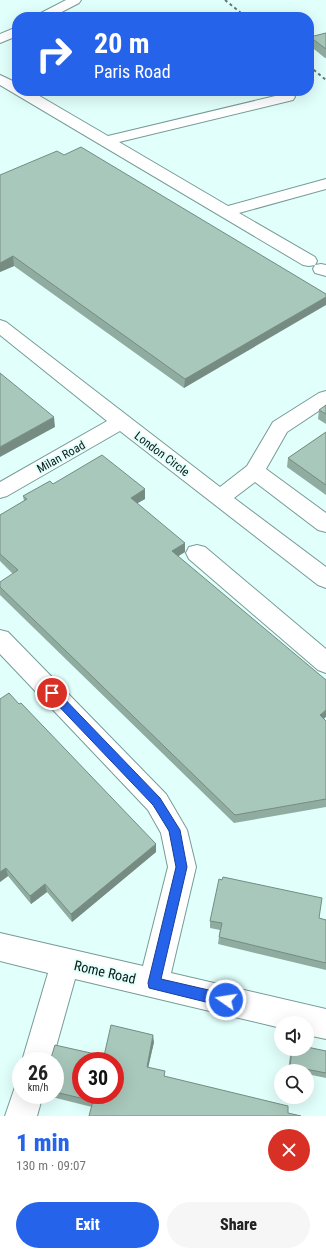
<!DOCTYPE html>
<html lang="en">
<head>
<meta charset="utf-8">
<style>
	:root { --surface:#fff; --page:#f6f6f6; --text:#222; --muted:#767676; --accent:#2563eb }
	body { margin:0; font-family:"Roboto Condensed",sans-serif; background:var(--page); color:var(--text); height:100vh; display:flex; flex-direction:column; font-size:15px; white-space:nowrap }
	* { box-sizing:border-box; margin:0 }
	p { font-size:13px; color:var(--muted) }
	.icon { flex:none; width:22px; height:22px; fill:none; stroke:currentColor; stroke-width:2; stroke-linecap:round; stroke-linejoin:round }
	.map { position:relative; height:1116px; overflow:hidden }
	.side { display:flex; flex-direction:column; background:var(--surface); flex:1 }
	.side>* { flex:none }
	.hud { position:absolute; left:12px; top:12px; width:302px; height:84px; border-radius:16px; box-shadow:0 4px 16px #0002; background:#2563eb; color:#fff; overflow:hidden }
	.tools { position:absolute; left:274px; top:1016px; display:grid; gap:8px }
	.tools a { display:grid; place-items:center; width:40px; height:40px; border-radius:50%; background:var(--surface); box-shadow:0 4px 16px #0002; font-size:20px }
	.speed { position:absolute; left:12px; top:1052px; display:flex; gap:8px; font-size:20px; font-weight:700; text-align:center }
	.speed>* { display:grid; place-content:center; width:52px; height:52px; border-radius:50%; background:var(--surface); box-shadow:0 4px 16px #0002; line-height:1 }
	.speed small { font-size:10px; font-weight:400 }
	.speed .limit { border:6px solid #d22; background:#fff; color:#111 }
	.pin { position:absolute; display:grid; place-items:center; width:34px; height:34px; color:#fff; margin:-17px; border:2px solid #fff; border-radius:50%; box-shadow:0 1px 4px #0007 }
	.me { position:absolute; width:44px; margin:-22px; rotate:283deg; stroke-linejoin:round; filter:drop-shadow(0 0 3px #0008) }
	.turn { display:flex; align-items:center; gap:14px; height:84px; padding:0 16px; font-size:18px }
	.turn .icon { width:52px; height:52px; stroke-width:2.5 }
	.turn b { display:block; font-size:28px; line-height:34px }
	.round { display:grid; place-items:center; flex:none; width:42px; height:42px; border-radius:21px; background:var(--page) }
	.overview { display:flex; align-items:center; justify-content:space-between; height:68px; padding:0 16px }
	h1 { font-size:24px; font-weight:800; line-height:30px; color:var(--accent) }
	.cta { display:flex; gap:8px; margin-top:auto; padding:8px 16px }
	.cta a { flex:1; height:46px; border-radius:24px; background:var(--accent); color:#fff; font-size:16px; font-weight:800; line-height:46px; text-align:center }
	.cta a+a { background:var(--page); color:var(--text) }
	.map>svg:first-child { display:block }
</style>
</head>
<body>
<div class="map">
<svg width="326" height="1116" viewBox="0 0 326 1116">
	<rect width="100%" height="100%" fill="#e1fffb"/>
	<g fill="none" stroke-linecap="round" stroke-linejoin="round">
		<defs>
			<g id="minor">
				<polygon points="66,0 81,0 79,3 52,17 37,17 39,14"/>
				<polygon points="17,27 17,36 0,43 0,34"/>
				<polygon points="0,75 17,83 17,91 31,91 108,136 288,93 293,94 295,97 293,100 119,142 228,206 326,179 326,189 239,213 315,257 317,261 315,265 309,266 303,265 0,85"/>
				<polygon points="321,264 326,265 326,276 315,273 313,269 315,265"/>
				<polygon points="0,320 6,322 220,487 247,466 273,422 319,393 326,391 326,406 287,432 266,469 326,513 326,532 318,530 255,482 234,498 326,567 326,588 318,585 120,431 7,496 0,498 0,482 107,421 0,335"/>
				<polygon points="197,545 205,547 326,649 326,673 318,670 189,559 186,553 189,547"/>
				<polygon points="0,630 8,632 166,794 187,830 196,867 171,973 326,1009 326,1039 307,1035 307,1023 281,1023 281,1028 75,979 52,1061 22,1061 48,973 0,961 0,933 143,966 168,867 161,833 148,810 0,654"/>
				<polygon points="21,1082 21,1095 43,1095 37,1116 5,1116 16,1084"/>
			</g>
		</defs>
		<use href="#minor" stroke="#779b97" stroke-width="2"/>
		<use href="#minor" fill="#fff" fill-rule="evenodd"/>
		<g stroke="#647876" stroke-width="2" stroke-dasharray="3 3" stroke-linecap="butt">
			<polyline points="225,0 246,17"/>
			<polyline points="309,66 326,80"/>
		</g>
	</g>
	<g fill="#90aca1">
		<polygon points="326,33 326,58 325,58 309,45 310,37"/>
		<polygon points="64,155 326,294 184,388 14,266 0,272"/>
		<polygon points="326,405 326,424 318,419 319,410"/>
		<polygon points="326,432 326,495 287,467 288,458"/>
		<polygon points="53,484 145,489 145,499 137,503 185,552 178,556 326,721 326,807 234,823 0,595 0,582 13,574 0,561 0,515 24,501 23,496"/>
		<polygon points="0,699 156,844 156,852 72,922 47,892 31,904 8,876 0,882"/>
		<polygon points="319,918 326,920 326,970 218,944 220,930 210,928 210,921"/>
		<polygon points="154,1042 148,1067 92,1107 44,1095 55,1095 55,1061 104,1056"/>
		<polygon points="291,1049 307,1049 326,1051 326,1078 307,1074 307,1071 292,1071 288,1070"/>
	</g>
	<g fill="#768c83">
		<polygon points="13,256 14,266 0,272 0,263"/>
		<polygon points="326,297 326,305 184,388 185,379"/>
		<polygon points="54,417 55,427 0,457 0,447"/>
		<polygon points="145,489 145,499 131,507 131,498"/>
		<polygon points="185,543 185,552 172,560 172,551"/>
		<polygon points="326,710 326,717 318,724 320,715"/>
		<polygon points="156,844 156,852 72,922 71,914"/>
		<polygon points="6,868 8,876 0,882 0,872"/>
		<polygon points="45,884 47,892 31,904 30,896"/>
		<polygon points="153,1035 154,1042 147,1073 147,1067"/>
	</g>
	<g fill="#a8c8bb" stroke="#768c83" fill-rule="evenodd">
		<polygon points="326,33 326,49 310,37"/>
		<polygon points="81,147 326,294 326,297 185,379 13,256 0,263 0,175 57,151 64,155"/>
		<polygon points="0,373 54,417 0,447"/>
		<polygon points="326,405 326,414 319,410"/>
		<polygon points="326,432 326,485 288,458"/>
		<polygon points="102,455 145,489 131,498 185,543 172,551 326,680 326,710 320,715 326,721 326,799 235,815 0,587 0,582 18,570 0,554 0,515 27,499 23,496 50,481 53,484"/>
		<polygon points="9,693 19,704 21,703 156,844 71,914 45,884 30,896 6,868 0,872 0,699"/>
		<polygon points="223,877 322,898 319,918 326,920 326,963 219,937 222,923 210,921 219,879 222,880"/>
		<path d="M 111,1025 L 153,1035 L 147,1067 L 165,1071 L 164,1076 L 288,1106 L 288,1113 L 301,1116 L 89,1116 L 93,1101 L 55,1092 L 55,1061 L 50,1061 L 55,1045 L 104,1056 ZM 81,1061 L 115,1061 L 115,1095 L 81,1095 Z"/>
		<polygon points="307,1047 326,1051 326,1073 290,1066 292,1049 307,1049"/>
	</g>
	<polygon fill="#2563eb" stroke="#184099" points="52,689 56,690 160,798 180,830 187,867 161,979 226,994 230,996 232,1000 230,1005 226,1007 149,988 148,983 176,867 169,831 153,805 49,696 47,693 49,690"/>
	<g text-anchor="middle" dominant-baseline="central" stroke-width="4" stroke-linejoin="round" paint-order="stroke">
		<g font-size="12" fill="#0b1918" stroke="#e1fffb">
			<text transform="translate(162 454) rotate(37)">London Circle</text>
			<text transform="translate(61 457) rotate(-29)">Milan Road</text>
		</g>
		<g font-size="14" fill="#0b1918" stroke="#e1fffb">
			<text transform="translate(105 972) rotate(13)">Rome Road</text>
		</g>
	</g>
</svg>
<div class="tools">
<a><svg class="icon" aria-label="sound" viewBox="0 0 24 24"><path d="M4 9h4l5-4v14l-5-4H4zM17 9q2 3 0 6"/></svg></a>
<a><svg class="icon" aria-label="search" viewBox="0 0 24 24"><circle cx="10" cy="10" r="6"/><path d="M15 15l6 6"/></svg></a>
</div>
<div class="speed"><div>26<small>km/h</small></div><div class="limit">30</div></div>
<div class="pin" style="left:52px;top:693px;background:#d93025"><svg class="icon" aria-label="arrive" viewBox="0 0 24 24"><path d="M6 21V4h12l-3 4 3 4H6"/></svg></div>
<svg class="me" style="left:226px;top:1000px" viewBox="-20 -20 40 40"><circle r="17" fill="#2563eb" stroke="#fff" stroke-width="3"/><path d="M0-11L8 9 0 5-8 9z" fill="#fff"/></svg>
<div class="hud">
<div class="turn"><svg class="icon" aria-label="right" viewBox="0 0 24 24"><path d="M7 20v-9h11M14 6l5 5-5 5"/></svg><div><b>20 m</b>Paris Road</div></div>
</div>
</div>
<section class="side">
<div class="overview"><div><h1>1 min</h1><p>130 m · 09:07</p></div><a class="round" style="background:#d93025;color:#fff"><svg class="icon" aria-label="close" viewBox="0 0 24 24"><path d="M6 6l12 12M18 6L6 18"/></svg></a></div>
<div class="cta"><a>Exit</a><a>Share</a></div>
</section>
</body>
</html>
